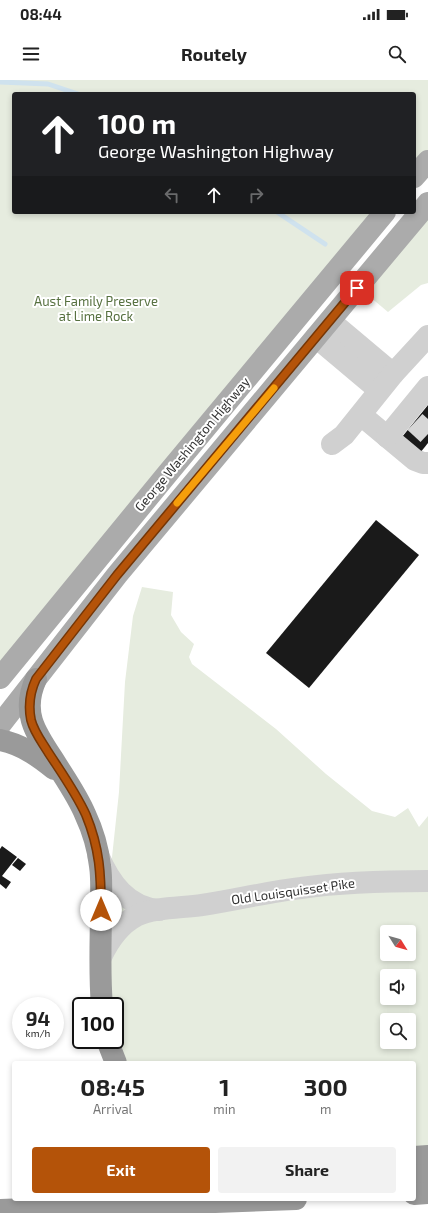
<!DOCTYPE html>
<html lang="en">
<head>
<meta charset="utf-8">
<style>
	:root { --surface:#fff; --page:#f2f2f2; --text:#222; --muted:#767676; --accent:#b45309 }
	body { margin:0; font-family:"Exo 2",sans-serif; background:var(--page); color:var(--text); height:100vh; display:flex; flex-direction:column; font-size:15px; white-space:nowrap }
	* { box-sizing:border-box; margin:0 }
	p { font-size:13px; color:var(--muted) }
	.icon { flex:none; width:22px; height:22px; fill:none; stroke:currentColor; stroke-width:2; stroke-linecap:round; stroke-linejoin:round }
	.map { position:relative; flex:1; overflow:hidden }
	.panel { position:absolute; left:12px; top:981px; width:404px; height:140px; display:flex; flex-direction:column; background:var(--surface); border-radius:4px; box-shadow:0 2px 6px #0003 }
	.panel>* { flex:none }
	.guide { position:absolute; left:12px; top:12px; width:404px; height:122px; border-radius:4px; box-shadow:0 2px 6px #0003; background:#202124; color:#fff; overflow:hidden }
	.needle { width:26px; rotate:127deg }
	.fabs { position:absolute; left:380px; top:845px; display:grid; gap:8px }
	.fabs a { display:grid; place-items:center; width:36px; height:36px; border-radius:4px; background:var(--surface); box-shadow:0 2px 6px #0003; font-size:20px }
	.speed { position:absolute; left:12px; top:917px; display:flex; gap:8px; font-size:20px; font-weight:700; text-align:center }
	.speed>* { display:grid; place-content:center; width:52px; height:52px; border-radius:50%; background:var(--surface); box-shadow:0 2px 6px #0003; line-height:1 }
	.speed small { font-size:10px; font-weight:400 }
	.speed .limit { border:2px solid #111; border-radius:6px; background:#fff; color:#111 }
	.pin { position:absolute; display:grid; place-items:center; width:34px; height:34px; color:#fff; margin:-17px; border-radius:8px; box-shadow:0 2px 6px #0006 }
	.me { position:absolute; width:44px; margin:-22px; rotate:0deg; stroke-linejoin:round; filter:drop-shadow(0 0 3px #0008) }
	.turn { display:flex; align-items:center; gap:14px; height:84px; padding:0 20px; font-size:18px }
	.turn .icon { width:52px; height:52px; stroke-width:2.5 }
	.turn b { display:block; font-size:28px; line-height:34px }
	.lanes { display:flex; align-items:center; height:38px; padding:0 20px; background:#0003; justify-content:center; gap:20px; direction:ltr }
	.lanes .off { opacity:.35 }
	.eta { display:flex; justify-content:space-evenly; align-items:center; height:68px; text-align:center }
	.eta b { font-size:24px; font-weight:700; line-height:28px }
	.cta { display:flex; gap:8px; margin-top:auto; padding:8px 20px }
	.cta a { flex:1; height:46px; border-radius:4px; background:var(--accent); color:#fff; font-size:16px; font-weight:700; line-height:46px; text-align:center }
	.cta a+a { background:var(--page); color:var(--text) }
	.status { display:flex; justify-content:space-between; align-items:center; height:28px; padding:0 20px; background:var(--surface); direction:ltr }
	.status svg { height:11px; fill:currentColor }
	header { display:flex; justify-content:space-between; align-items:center; height:52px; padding:0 20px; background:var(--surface); font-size:18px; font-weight:700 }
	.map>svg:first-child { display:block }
</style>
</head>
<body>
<div class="status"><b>08:44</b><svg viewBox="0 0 49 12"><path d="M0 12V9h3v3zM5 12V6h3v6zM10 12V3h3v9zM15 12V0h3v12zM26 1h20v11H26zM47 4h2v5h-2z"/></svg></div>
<header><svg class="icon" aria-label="menu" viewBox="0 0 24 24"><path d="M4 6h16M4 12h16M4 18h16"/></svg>Routely<svg class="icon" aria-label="search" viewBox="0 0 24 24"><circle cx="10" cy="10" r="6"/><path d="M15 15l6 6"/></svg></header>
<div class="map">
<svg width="428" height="1133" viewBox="0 0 428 1133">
	<rect width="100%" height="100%" fill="#fff"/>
	<g fill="#e6ecdf" fill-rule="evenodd">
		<polygon points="0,0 428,0 428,71 414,88 414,14 14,14 14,132 378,132 0,584"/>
		<polygon points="428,117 428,203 421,205 388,232 357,206"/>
		<path d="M 142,507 L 173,512 L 171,535 L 181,552 L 194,564 L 189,577 L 192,584 L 276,649 L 326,694 L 372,731 L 395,737 L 408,728 L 419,747 L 428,736 L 428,1070 L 414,1071 L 414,983 L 106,983 L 115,960 L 115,926 L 96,926 L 119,712 L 125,602 L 133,536 ZM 387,852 L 409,852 L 409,874 L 387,874 ZM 387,896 L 409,896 L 409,918 L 387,918 ZM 387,940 L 409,940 L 409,962 L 387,962 Z"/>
	</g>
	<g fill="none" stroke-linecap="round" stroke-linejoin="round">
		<g stroke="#cfe2ee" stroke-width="5">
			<polyline points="0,2 48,4 78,14"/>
			<polyline points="277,132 325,164"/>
		</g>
	</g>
	<g fill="#1a1a1a">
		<polygon points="428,325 428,363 420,373 402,357"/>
		<polygon points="376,440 419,475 309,608 266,573"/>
		<polygon points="2,766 17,777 2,796 11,802 6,809 0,804 0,769"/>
		<polygon points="18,778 26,784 20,791 12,785"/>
	</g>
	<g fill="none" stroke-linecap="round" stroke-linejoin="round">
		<polyline stroke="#d6d6d6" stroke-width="22" stroke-dasharray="22 11" stroke-linecap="butt" points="415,342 428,354"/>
		<g stroke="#d0d0d0" stroke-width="22">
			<polyline points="330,241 393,294"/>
			<polyline points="316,257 379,310"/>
			<polyline points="361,335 415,380 423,383 428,383"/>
			<polyline points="387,357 428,307"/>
			<polyline points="332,364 344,355 393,294 428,256"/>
			<path d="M 98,775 C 110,803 127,827 159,830"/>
			<path d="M 101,877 C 109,860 119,845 136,836 C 154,827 181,828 202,825 C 235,820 267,812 301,808 C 343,802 385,801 428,801"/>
		</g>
		<g stroke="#ababab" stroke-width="22">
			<polyline points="414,97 428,81"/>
			<polyline points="0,598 168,393 385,132"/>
			<polyline points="0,645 117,495 428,123"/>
		</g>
		<g stroke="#9a9a9a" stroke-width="22">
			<path d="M 36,599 C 21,632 35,652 53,679 C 64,697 77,715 85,734 C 93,751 98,768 100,786 C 102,799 101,813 101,826 C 101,859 99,893 102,926"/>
			<path d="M 0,660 C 21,664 38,676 54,689"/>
			<polyline points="107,960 116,983"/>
			<polyline points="414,1077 428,1076"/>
			<polyline points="414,1096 428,1095"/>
			<polyline points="414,1114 428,1113"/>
			<polyline points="0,1130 296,1119"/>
		</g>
	</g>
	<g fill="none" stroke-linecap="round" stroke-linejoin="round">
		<defs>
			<path id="route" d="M 101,830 C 101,795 100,769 86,735 C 76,713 61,692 48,672 C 42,662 34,652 31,640 C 28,625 30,612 36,599 L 117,495 L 357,208"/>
		</defs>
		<use href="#route" stroke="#753606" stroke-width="10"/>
		<use href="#route" stroke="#b45309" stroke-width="7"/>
		<polyline stroke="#f59e0b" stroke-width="7" points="177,423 274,308"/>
	</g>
	<g text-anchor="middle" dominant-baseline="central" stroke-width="4" stroke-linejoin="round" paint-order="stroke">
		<g font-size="13" fill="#56703f" stroke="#fff">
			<text x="96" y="221">Aust Family Preserve<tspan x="96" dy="15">at Lime Rock</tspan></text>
		</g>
		<g font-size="13" fill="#333" stroke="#fff">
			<text transform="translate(192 364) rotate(-50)">George Washington Highway</text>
			<text transform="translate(293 811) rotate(-8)">Old Louisquisset Pike</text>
		</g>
	</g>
</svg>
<div class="fabs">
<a><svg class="needle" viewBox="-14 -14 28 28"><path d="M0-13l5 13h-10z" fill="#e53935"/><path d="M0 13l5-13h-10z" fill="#767676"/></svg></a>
<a><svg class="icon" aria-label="sound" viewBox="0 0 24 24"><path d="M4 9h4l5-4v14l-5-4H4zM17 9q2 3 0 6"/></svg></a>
<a><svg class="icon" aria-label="search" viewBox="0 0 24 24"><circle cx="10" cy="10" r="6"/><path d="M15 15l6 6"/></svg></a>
</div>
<div class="speed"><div>94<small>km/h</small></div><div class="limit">100</div></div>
<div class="pin" style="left:357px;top:208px;background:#d93025"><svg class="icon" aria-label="arrive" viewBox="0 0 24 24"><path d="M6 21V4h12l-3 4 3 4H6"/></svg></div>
<svg class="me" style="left:101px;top:830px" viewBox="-20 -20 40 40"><circle r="19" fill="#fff"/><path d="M0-13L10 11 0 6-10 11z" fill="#b45309"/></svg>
<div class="guide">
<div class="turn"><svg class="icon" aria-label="ahead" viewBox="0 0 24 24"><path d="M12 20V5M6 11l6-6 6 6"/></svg><div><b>100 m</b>George Washington Highway</div></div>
<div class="lanes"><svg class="icon off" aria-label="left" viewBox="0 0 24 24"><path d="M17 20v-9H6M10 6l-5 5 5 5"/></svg><svg class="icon" aria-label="ahead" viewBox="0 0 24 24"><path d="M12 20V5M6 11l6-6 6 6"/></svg><svg class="icon off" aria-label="right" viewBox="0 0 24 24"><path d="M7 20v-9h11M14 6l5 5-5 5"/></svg></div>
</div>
<section class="panel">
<div class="eta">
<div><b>08:45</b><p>Arrival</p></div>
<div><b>1</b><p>min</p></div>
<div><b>300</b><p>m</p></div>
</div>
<div class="cta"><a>Exit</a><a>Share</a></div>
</section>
</div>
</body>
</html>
